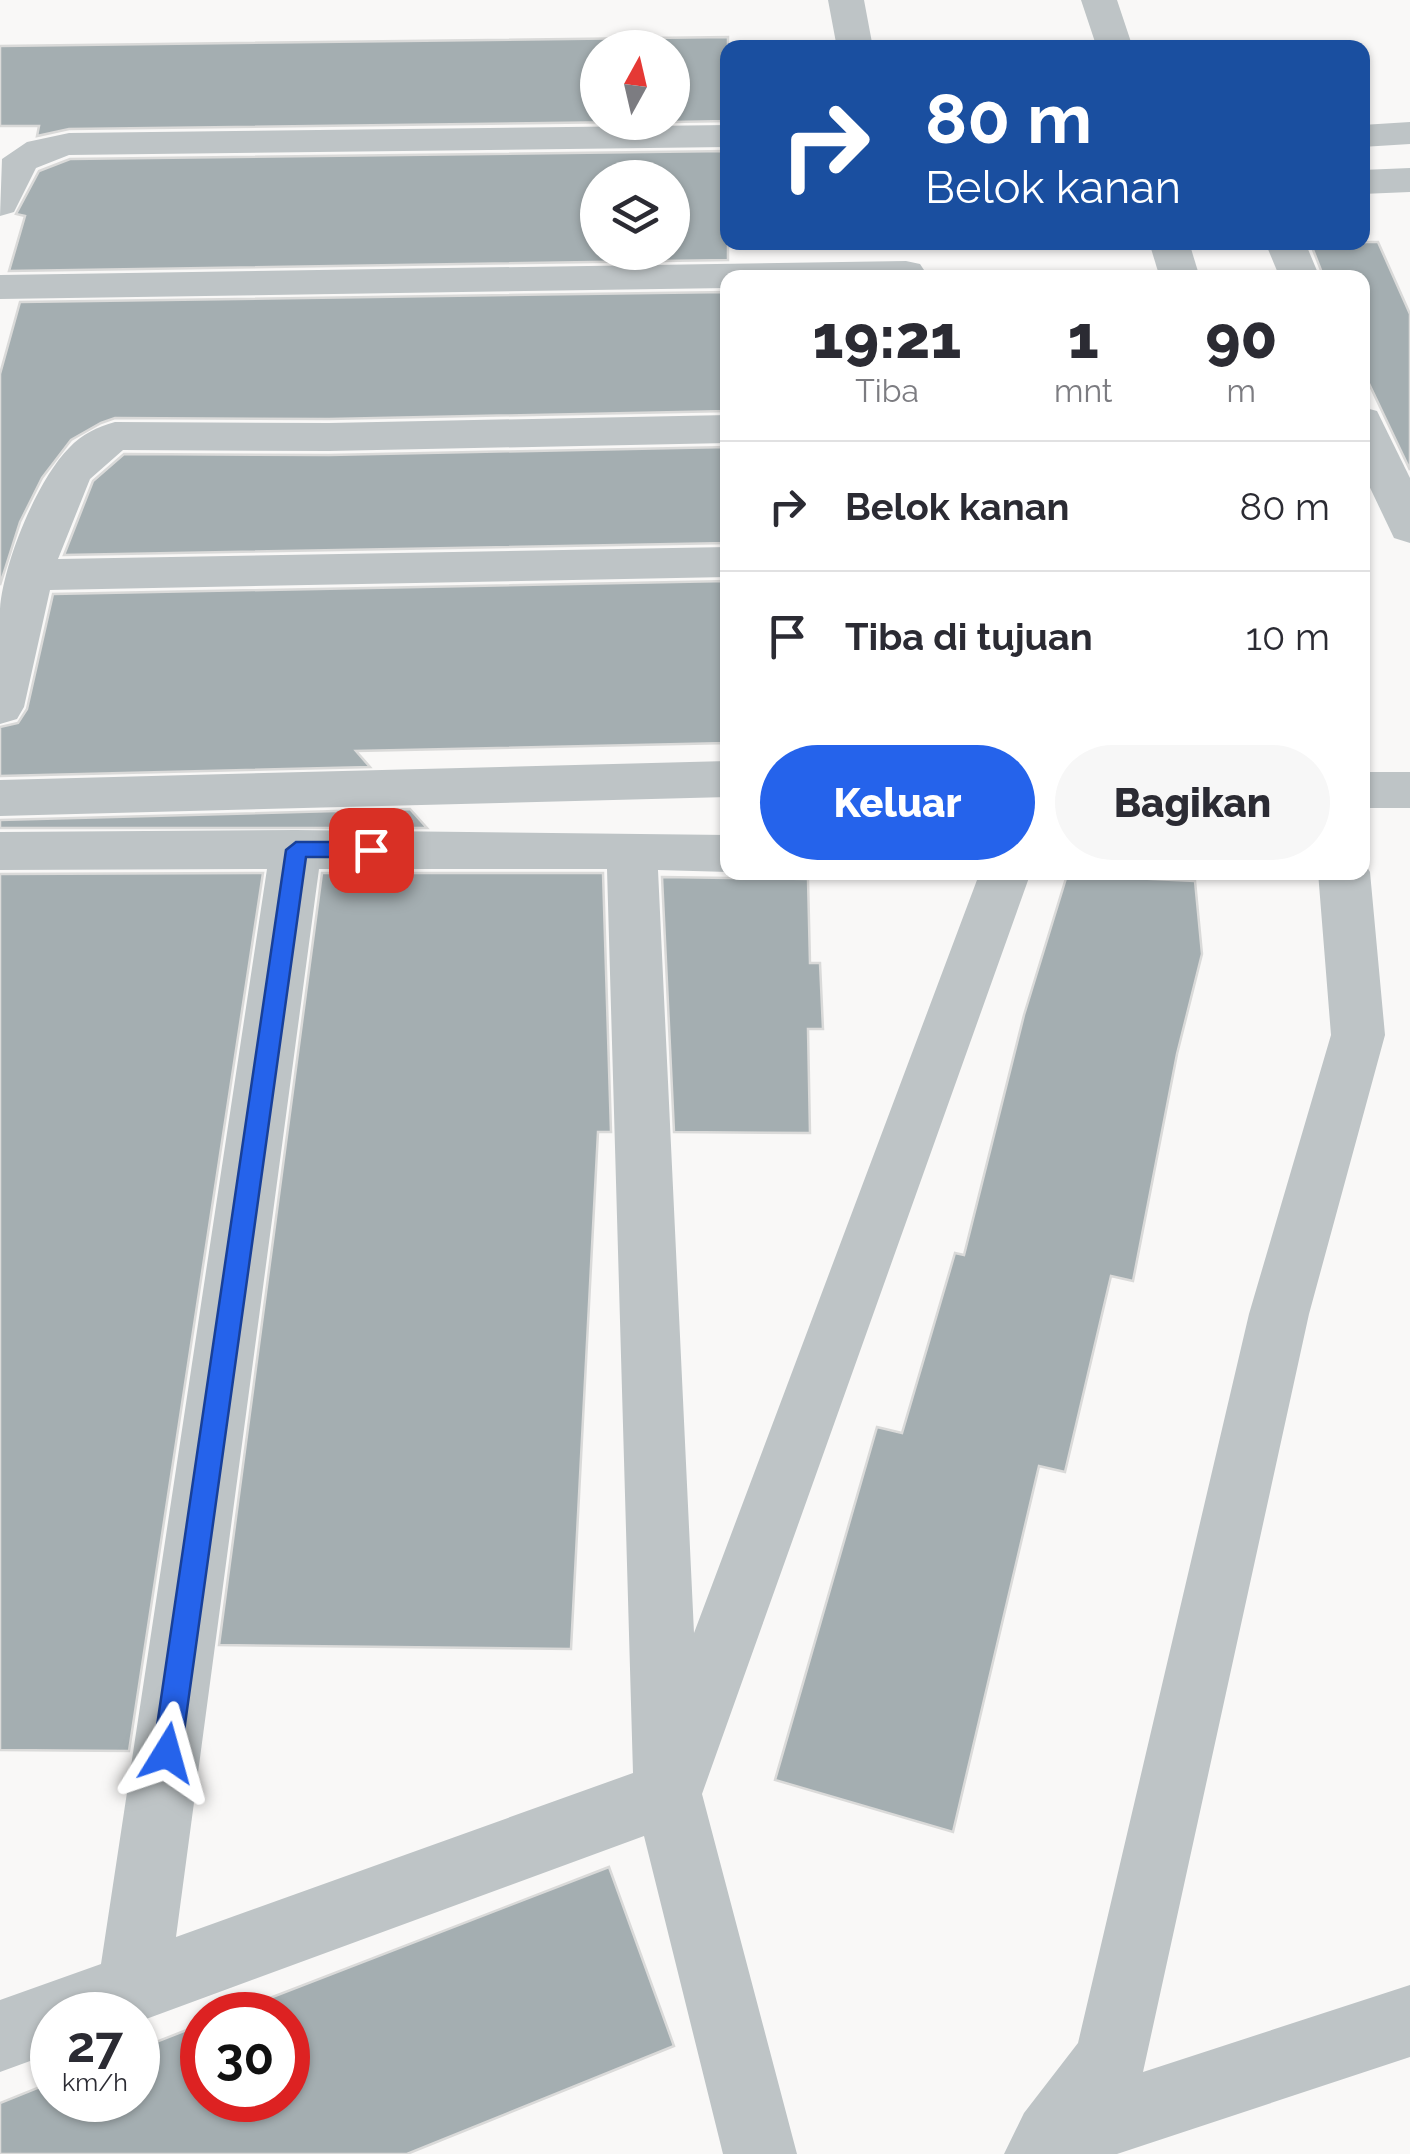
<!DOCTYPE html>
<html lang="id">
<head>
<meta charset="utf-8">
<style>
	:root { --surface:#fff; --page:#f7f7f7; --text:#2b2b33; --muted:#7c7c81; --line:#e1e1e2; --accent:#2563eb }
	body { margin:0; font-family:Raleway,sans-serif; background:var(--page); color:var(--text); height:100vh; display:flex; flex-direction:column; font-size:38px; white-space:nowrap }
	* { box-sizing:border-box; margin:0 }
	p { font-size:32px; color:var(--muted) }
	.icon { flex:none; width:55px; height:55px; fill:none; stroke:currentColor; stroke-width:2; stroke-linecap:round; stroke-linejoin:round }
	.map { position:relative; flex:1; overflow:hidden }
	.side { position:absolute; left:720px; top:270px; width:650px; height:610px; display:flex; flex-direction:column; background:var(--surface); border-radius:20px; box-shadow:0 2px 8px #0004 }
	.side>* { flex:none }
	.hud { position:absolute; left:720px; top:40px; width:650px; height:210px; border-radius:20px; box-shadow:0 2px 8px #0004; background:#1a4fa0; color:#fff; overflow:hidden }
	.needle { width:65px; rotate:8deg }
	.fabs { position:absolute; left:580px; top:30px; display:grid; gap:20px }
	.fabs a { display:grid; place-items:center; width:110px; height:110px; border-radius:50%; background:var(--surface); box-shadow:0 2px 8px #0004; font-size:50px }
	.speed { position:absolute; left:30px; top:1992px; display:flex; gap:20px; font-size:50px; font-weight:700; text-align:center }
	.speed>* { display:grid; place-content:center; width:130px; height:130px; border-radius:50%; background:var(--surface); box-shadow:0 2px 8px #0004; line-height:1 }
	.speed small { font-size:25px; font-weight:400 }
	.speed .limit { border:15px solid #d22; background:#fff; color:#111 }
	.pin { position:absolute; display:grid; place-items:center; width:85px; height:85px; color:#fff; margin:-42px; border-radius:20px; box-shadow:0 5px 15px #0006 }
	.me { position:absolute; width:110px; margin:-55px; rotate:8deg; stroke-linejoin:round; filter:drop-shadow(0 0 8px #0008) }
	.turn { display:flex; align-items:center; gap:35px; height:210px; padding:0 40px; font-size:45px }
	.turn .icon { width:130px; height:130px; stroke-width:2.5 }
	.turn b { display:block; font-size:70px; line-height:85px }
	.eta { display:flex; justify-content:space-evenly; align-items:center; height:170px; text-align:center }
	.eta b { font-size:60px; font-weight:800; line-height:70px }
	.primary-button { display:flex; gap:20px; margin-top:auto; padding:20px 40px }
	.primary-button a { flex:1; height:115px; border-radius:60px; background:var(--accent); color:#fff; font-size:40px; font-weight:800; line-height:115px; text-align:center }
	.primary-button a+a { background:var(--page); color:var(--text) }
	ul { padding:0; list-style:none }
	li { display:flex; align-items:center; gap:30px; height:130px; padding:0 40px; border-top:2px solid var(--line) }
	li div { flex:1 }
	li b { display:block; font-size:38px }
	li em { font-style:normal }
	.map>svg:first-child { display:block }
</style>
</head>
<body>
<div class="map">
<svg width="1410" height="2154" viewBox="0 0 1410 2154">
	<rect width="100%" height="100%" fill="#f9f8f7"/>
	<g fill="#a4aeb1" stroke="#dadad9" stroke-width="2.5" fill-rule="evenodd">
		<polygon points="728,37 728,121 672,122 672,48 598,48 598,122 625,122 69,129 37,136 39,126 0,126 0,46"/>
		<path d="M 728,151 L 728,260 L 9,271 L 25,216 L 16,214 L 39,171 L 70,159 ZM 598,178 L 672,178 L 672,252 L 598,252 Z"/>
		<polygon points="1310,242 1378,242 1410,314 1410,470 1362,369 1362,278 1324,278"/>
		<polygon points="728,292 728,411 329,419 115,418 101,423 71,440 42,478 20,522 0,585 0,374 20,302"/>
		<polygon points="728,447 728,543 64,555 93,481 124,454 329,455"/>
		<polygon points="728,581 728,743 356,751 370,767 0,776 0,727 18,723 27,709 53,594"/>
		<polygon points="410,809 427,828 0,828 0,820"/>
		<polygon points="263,873 129,1751 0,1750 0,874"/>
		<polygon points="322,873 603,873 611,1132 598,1132 571,1649 219,1645"/>
		<polygon points="1067,875 1195,881 1202,954 1177,1054 1133,1281 1111,1276 1065,1472 1039,1466 953,1832 775,1780 877,1427 902,1433 955,1253 964,1255 1024,1015"/>
		<polygon points="662,877 808,879 810,963 820,963 823,1029 808,1029 810,1133 674,1132"/>
		<polygon points="609,1867 674,2046 407,2154 0,2154 0,2103 52,2082 52,2100 138,2100 138,2049 202,2024 202,2100 288,2100 288,2015 226,2015"/>
	</g>
	<g fill="none" stroke-linecap="round" stroke-linejoin="round">
		<g fill="#bec4c6" fill-rule="evenodd">
			<polygon points="828,0 864,0 873,48 837,48"/>
			<polygon points="1081,0 1117,0 1133,48 1097,48"/>
			<polygon points="1410,122 1410,144 1362,147 1362,125"/>
			<polygon points="728,125 728,147 69,155 36,168 14,212 0,216 2,159 27,142 69,133"/>
			<polygon points="1410,168 1410,192 1362,194 1362,170"/>
			<polygon points="1149,242 1189,242 1200,278 1160,278"/>
			<polygon points="1265,242 1305,242 1320,278 1280,278"/>
			<polygon points="906,261 920,264 926,273 923,278 728,278 728,288 0,299 0,275"/>
			<polygon points="1362,407 1377,411 1410,478 1410,543 1394,538 1362,471"/>
			<path d="M 728,415 L 728,443 L 329,451 L 123,450 L 90,479 L 58,559 L 728,547 L 728,577 L 50,590 L 24,707 L 17,719 L 0,724 C 0,686 0,647 0,609 C 3,564 37,480 69,448 C 82,434 97,427 115,422 L 329,423 Z"/>
			<polygon points="728,761 728,797 0,816 0,780"/>
			<rect x="1362" y="772" width="48" height="36"/>
			<path d="M 296,830 L 728,835 L 729,872 L 658,870 L 694,1633 L 980,872 L 1031,872 L 702,1794 L 797,2154 L 723,2154 L 644,1836 L 138,2022 L 138,2015 L 52,2015 L 52,2053 L 0,2072 L 0,2000 L 101,1964 L 267,869 L 0,870 L 0,832 ZM 319,869 L 607,869 L 633,1773 L 176,1937 Z"/>
			<polygon points="1362,859 1370,872 1385,1035 1309,1314 1143,2072 1410,1985 1410,2057 1117,2154 1004,2154 1024,2113 1078,2043 1249,1314 1331,1035 1318,872 1362,872"/>
		</g>
	</g>
	<polygon fill="#2563eb" stroke="#184099" stroke-width="2.5" points="296,842 371,842 381,850 371,857 306,857 181,1753 177,1762 167,1766 157,1762 153,1753 286,850"/>
</svg>
<div class="fabs">
<a><svg class="needle" viewBox="-14 -14 28 28"><path d="M0-13l5 13h-10z" fill="#e53935"/><path d="M0 13l5-13h-10z" fill="#7c7c81"/></svg></a>
<a><svg class="icon" aria-label="layers" viewBox="0 0 24 24"><path d="M12 4l9 5-9 5-9-5zM3 14l9 5 9-5"/></svg></a>
</div>
<div class="speed"><div>27<small>km/h</small></div><div class="limit">30</div></div>
<div class="pin" style="left:371px;top:850px;background:#d93025"><svg class="icon" aria-label="arrive" viewBox="0 0 24 24"><path d="M6 21V4h12l-3 4 3 4H6"/></svg></div>
<svg class="me" style="left:167px;top:1753px" viewBox="-20 -20 40 40"><path d="M0-17L14 15 0 8-14 15z" fill="#2563eb" stroke="#fff" stroke-width="4"/></svg>
<div class="hud">
<div class="turn"><svg class="icon" aria-label="right" viewBox="0 0 24 24"><path d="M7 20v-9h11M14 6l5 5-5 5"/></svg><div><b>80 m</b>Belok kanan</div></div>
</div>
<section class="side">
<div class="eta">
<div><b>19:21</b><p>Tiba</p></div>
<div><b>1</b><p>mnt</p></div>
<div><b>90</b><p>m</p></div>
</div>
<ul>
<li><svg class="icon" aria-label="right" viewBox="0 0 24 24"><path d="M7 20v-9h11M14 6l5 5-5 5"/></svg><div><b>Belok kanan</b></div><em>80 m</em></li>
<li><svg class="icon" aria-label="arrive" viewBox="0 0 24 24"><path d="M6 21V4h12l-3 4 3 4H6"/></svg><div><b>Tiba di tujuan</b></div><em>10 m</em></li>
</ul>
<div class="primary-button"><a>Keluar</a><a>Bagikan</a></div>
</section>
</div>
</body>
</html>
